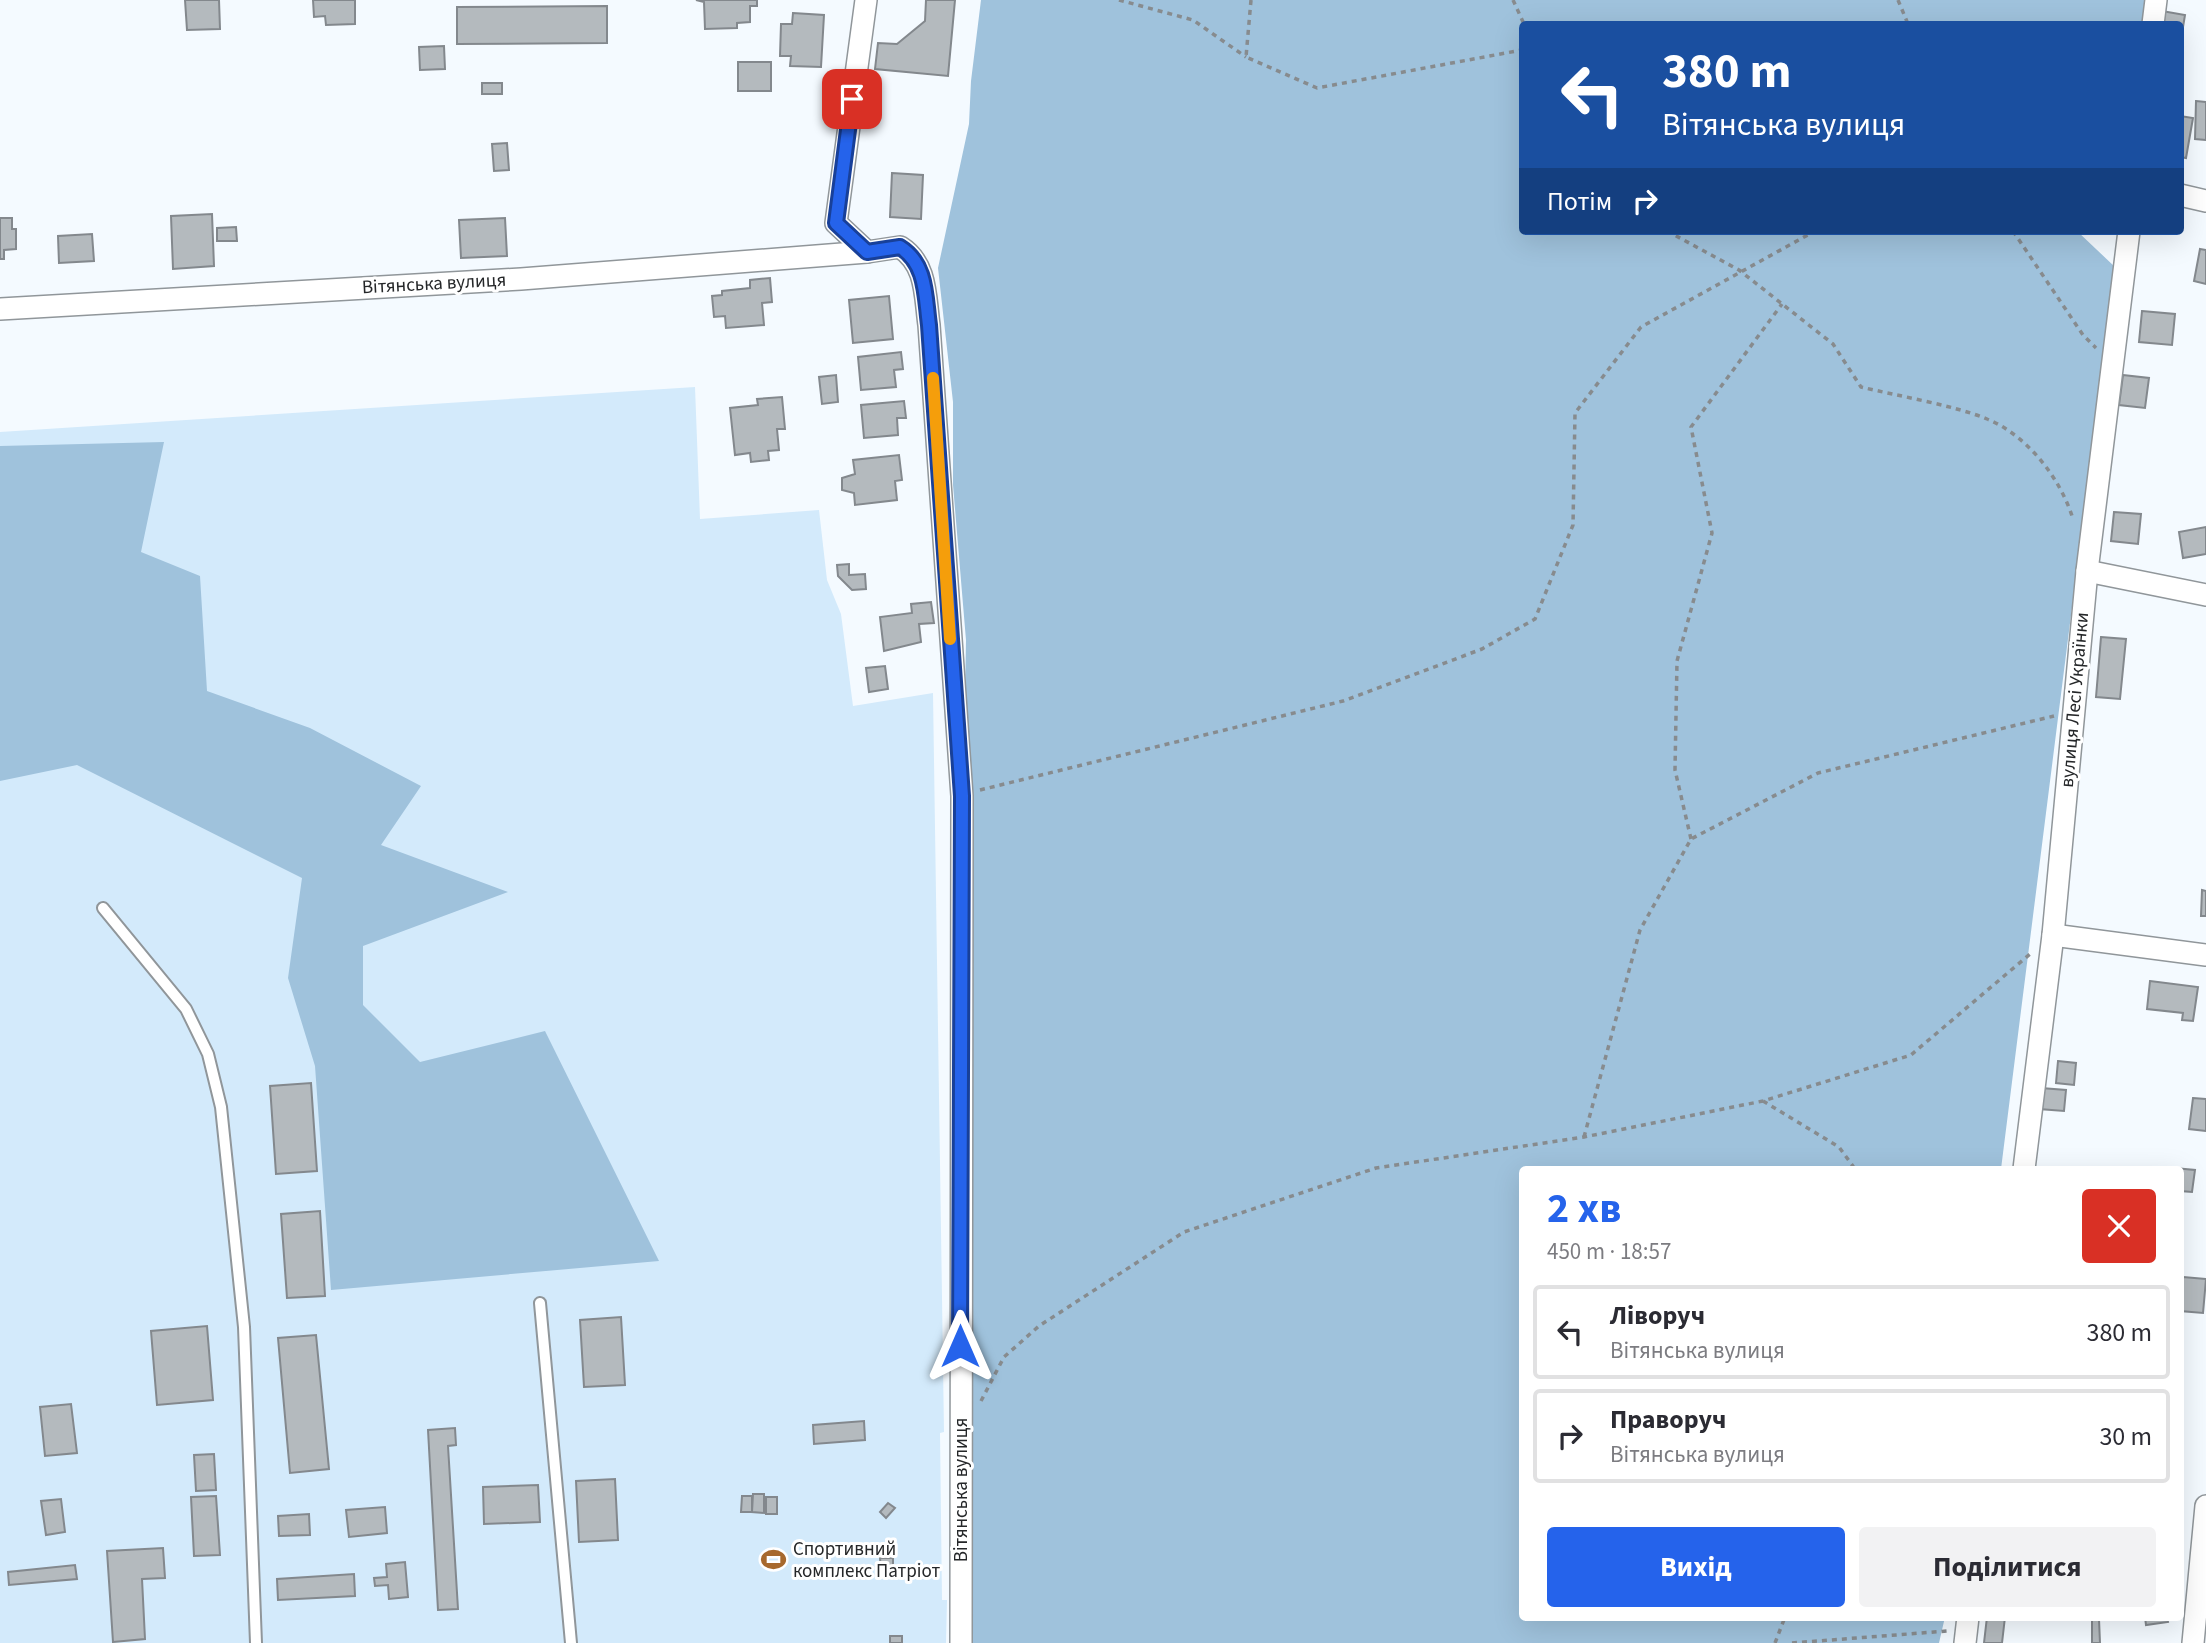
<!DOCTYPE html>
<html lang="uk">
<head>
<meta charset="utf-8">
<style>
	:root { --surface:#fff; --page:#f2f2f3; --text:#2b2b33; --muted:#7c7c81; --line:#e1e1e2; --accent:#2563eb }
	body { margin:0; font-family:"Source Sans 3",sans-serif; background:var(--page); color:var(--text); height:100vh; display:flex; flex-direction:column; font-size:26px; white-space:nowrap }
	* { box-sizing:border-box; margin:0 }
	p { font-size:23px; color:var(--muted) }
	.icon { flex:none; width:38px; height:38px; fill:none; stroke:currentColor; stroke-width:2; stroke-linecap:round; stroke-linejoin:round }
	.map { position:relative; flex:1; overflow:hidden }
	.side { position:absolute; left:1519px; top:1166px; width:665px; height:455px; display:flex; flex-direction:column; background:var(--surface); border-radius:7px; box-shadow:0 7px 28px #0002 }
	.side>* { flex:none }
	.hud { position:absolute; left:1519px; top:21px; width:665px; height:214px; border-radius:7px; box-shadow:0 7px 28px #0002; background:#1a4fa0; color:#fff; overflow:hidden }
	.pin { position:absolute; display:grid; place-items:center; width:60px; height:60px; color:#fff; margin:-30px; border-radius:14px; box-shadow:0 4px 10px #0006 }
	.me { position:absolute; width:77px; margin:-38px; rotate:0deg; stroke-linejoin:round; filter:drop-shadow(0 0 5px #0008) }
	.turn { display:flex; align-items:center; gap:24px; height:147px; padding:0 28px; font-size:32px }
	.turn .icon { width:91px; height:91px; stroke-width:2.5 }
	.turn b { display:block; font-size:49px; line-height:60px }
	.then { display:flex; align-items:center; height:66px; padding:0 28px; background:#0003; gap:14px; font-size:26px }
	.round { display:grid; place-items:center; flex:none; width:74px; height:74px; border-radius:7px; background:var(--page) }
	.overview { display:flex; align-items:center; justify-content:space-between; height:119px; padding:0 28px }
	h1 { font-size:42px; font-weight:700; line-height:52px; color:var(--accent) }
	.button { display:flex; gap:14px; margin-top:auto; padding:14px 28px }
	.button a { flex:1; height:80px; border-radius:7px; background:var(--accent); color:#fff; font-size:28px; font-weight:700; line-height:80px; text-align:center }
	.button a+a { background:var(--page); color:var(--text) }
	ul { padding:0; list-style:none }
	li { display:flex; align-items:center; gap:21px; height:94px; margin:0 14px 10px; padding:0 14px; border:4px solid var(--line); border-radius:7px }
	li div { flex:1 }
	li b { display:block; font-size:26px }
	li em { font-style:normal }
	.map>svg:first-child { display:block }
</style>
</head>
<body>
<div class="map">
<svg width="2206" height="1643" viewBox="0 0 2206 1643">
	<rect width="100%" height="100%" fill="#f4faff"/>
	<polygon fill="#d3eafb" points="695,387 700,519 819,510 827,580 841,614 853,706 933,693 944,1432 940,1433 942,1600 947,1600 946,1643 0,1643 0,432"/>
	<g fill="#9fc2dc">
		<polygon points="981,0 2153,0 2150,24 1522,24 1522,231 2077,231 2115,267 2001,1169 1522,1169 1522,1617 1945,1617 1939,1643 955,1643 956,1184 966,640 953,485 953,402 938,268 969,124 971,81"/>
		<polygon points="164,442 141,552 200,576 207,691 310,728 421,786 381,845 508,892 363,946 363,1005 420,1062 545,1031 659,1261 331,1290 315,1066 288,978 302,878 77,765 0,781 0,446"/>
	</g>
	<g fill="#b4babe" stroke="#83888d" stroke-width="2">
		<polygon points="185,0 219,0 220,29 187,30"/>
		<polygon points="313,0 355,0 355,24 326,25 325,16 314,17"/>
		<polygon points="696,0 757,0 757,6 750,6 750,22 737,23 737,28 705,29 704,2"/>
		<polygon points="926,0 955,0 948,76 875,69 878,43 897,44 925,21"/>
		<polygon points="607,6 607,43 457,44 457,7"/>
		<polygon points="2162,11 2185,15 2182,33 2180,24 2159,24"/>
		<polygon points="793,13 824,15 821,67 790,66 791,56 780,56 781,24 792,24"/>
		<polygon points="444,46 445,69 420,70 419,47"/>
		<rect x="738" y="62" width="33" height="29"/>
		<rect x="482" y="83" width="20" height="11"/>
		<polygon points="2196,101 2206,102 2206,140 2195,139"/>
		<polygon points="2180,116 2193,118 2186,158 2180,157"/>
		<polygon points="507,143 509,170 494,171 492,144"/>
		<polygon points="892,173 923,175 921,219 890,217"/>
		<polygon points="212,214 214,266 173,269 171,216"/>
		<polygon points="0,218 12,218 12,229 16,229 16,249 4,250 4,259 0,259"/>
		<polygon points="505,218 507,256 461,258 459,220"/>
		<polygon points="236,227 237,241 217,241 217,228"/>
		<polygon points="92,234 94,261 59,263 58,236"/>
		<polygon points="2200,249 2206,250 2206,284 2194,281"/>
		<polygon points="770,278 772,302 762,303 764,325 726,328 725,316 714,317 712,296 722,295 722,291 750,288 750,280"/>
		<polygon points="889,296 893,339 853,343 849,300"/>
		<polygon points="2142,311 2175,314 2172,345 2139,342"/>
		<polygon points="901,352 903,369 894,370 896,387 861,390 858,357"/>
		<polygon points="836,375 838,402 822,404 819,377"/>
		<polygon points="2123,375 2149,378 2145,408 2119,405"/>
		<polygon points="782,397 785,429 777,429 779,450 768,451 769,460 751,462 750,453 735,455 730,408 758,405 757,399"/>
		<polygon points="904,401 906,418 897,418 898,435 864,438 861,405"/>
		<polygon points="899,455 902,480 895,481 897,500 855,505 854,493 842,490 842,478 855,474 853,460"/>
		<polygon points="2114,512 2141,514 2138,544 2111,541"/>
		<polygon points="2206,527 2206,554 2183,558 2179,532"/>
		<polygon points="849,564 849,575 865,574 866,589 852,590 838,576 837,565"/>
		<polygon points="931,602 934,623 919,624 921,642 884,651 880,617 912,613 911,604"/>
		<polygon points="2101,637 2126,639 2120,699 2096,697"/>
		<polygon points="885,666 888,689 869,692 866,668"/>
		<polygon points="2202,890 2206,891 2206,916 2201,916"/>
		<polygon points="2150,981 2198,987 2193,1021 2182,1020 2183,1013 2147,1009"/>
		<polygon points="2058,1061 2076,1063 2074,1085 2056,1083"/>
		<polygon points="311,1083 317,1171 276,1174 270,1086"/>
		<polygon points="2041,1088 2066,1090 2064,1111 2039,1109"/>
		<polygon points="2193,1098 2206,1099 2206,1131 2189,1129"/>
		<polygon points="2174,1168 2195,1170 2192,1192 2180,1191 2180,1169"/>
		<polygon points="320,1211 325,1296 287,1298 281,1214"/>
		<polygon points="2183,1277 2206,1279 2203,1313 2180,1311"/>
		<polygon points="621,1317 625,1385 584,1387 580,1320"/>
		<polygon points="207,1326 213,1400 157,1405 151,1331"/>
		<polygon points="316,1335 329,1469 290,1473 278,1338"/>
		<polygon points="71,1404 77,1453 45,1456 40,1407"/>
		<polygon points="864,1421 865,1440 814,1444 813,1425"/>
		<polygon points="455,1428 456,1445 448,1446 458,1609 438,1610 428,1430"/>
		<polygon points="214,1454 216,1490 196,1491 194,1455"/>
		<polygon points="615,1479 618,1540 579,1542 576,1481"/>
		<polygon points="538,1485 540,1522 484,1524 483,1487"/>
		<polygon points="753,1494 764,1494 764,1513 752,1512"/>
		<polygon points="216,1496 220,1555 194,1556 191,1497"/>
		<polygon points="742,1496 752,1496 752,1512 741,1512"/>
		<rect x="766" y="1497" width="11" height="17"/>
		<polygon points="61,1499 65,1532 46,1535 41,1501"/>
		<polygon points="888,1503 895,1508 886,1518 880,1512"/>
		<polygon points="385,1507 387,1533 349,1537 346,1510"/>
		<polygon points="309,1514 310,1535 279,1536 278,1516"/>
		<polygon points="163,1548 165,1578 142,1579 145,1639 113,1642 107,1551"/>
		<polygon points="880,1558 893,1558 893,1570 881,1571"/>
		<polygon points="405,1562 408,1597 389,1599 388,1585 375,1586 374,1578 387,1577 386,1564"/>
		<polygon points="75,1565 77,1579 9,1585 8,1572"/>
		<polygon points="354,1574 355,1596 278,1600 277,1579"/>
		<polygon points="1987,1617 2005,1617 2002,1643 1984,1643"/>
		<polygon points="2145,1617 2167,1617 2168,1622 2146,1625"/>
		<polygon points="2092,1619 2099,1619 2100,1643 2092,1643"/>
		<rect x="890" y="1636" width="12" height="7"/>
	</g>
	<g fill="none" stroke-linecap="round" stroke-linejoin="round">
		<defs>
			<g id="service">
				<polyline points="103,908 186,1009 208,1054 221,1107 244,1327 256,1643"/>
				<polyline points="540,1303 571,1643"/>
			</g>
			<g id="minor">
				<path d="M 866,0 L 836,223 L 867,252 L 900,247 C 927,264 925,296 929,325 L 962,796 L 961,1643"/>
				<polyline points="2153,24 2156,0"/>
				<polyline points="2180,195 2206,201"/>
				<polyline points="0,309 521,279 867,252"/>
				<polyline points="2087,571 2206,595"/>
				<polyline points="2053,935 2206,955"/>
				<polyline points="2024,1169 2053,935 2087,571 2129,231"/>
				<polyline points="1965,1643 1968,1617"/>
				<polyline points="2193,1643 2206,1506"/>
			</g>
		</defs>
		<use href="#service" stroke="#90969a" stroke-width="14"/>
		<use href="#minor" stroke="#90969a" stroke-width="24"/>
		<g stroke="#878b8e" stroke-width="3.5" stroke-dasharray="5 5" stroke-linecap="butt">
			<polyline points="1119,0 1193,20 1246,57"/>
			<polyline points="1251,0 1246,57 1317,88 1522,50"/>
			<polyline points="1513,0 1524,24"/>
			<polyline points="1898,0 1908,24"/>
			<path d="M 1667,231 L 1739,270 L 1833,344 L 1861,387 C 1898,396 1953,405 1987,419 C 2027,435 2061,479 2073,519"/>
			<polyline points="2013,231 2083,335 2096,348"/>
			<polyline points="980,790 1343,701 1482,649 1535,619 1573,525 1575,413 1641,327 1815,231"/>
			<polyline points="1691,839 1675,770 1677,661 1712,533 1691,427 1782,304"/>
			<polyline points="1763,1101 1839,1147 1855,1169"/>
			<polyline points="1584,1137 1640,930 1691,839 1818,773 2054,716"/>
			<polyline points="981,1401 1004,1357 1039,1326 1184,1232 1376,1168 1584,1137 1763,1101 1911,1055 2030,954"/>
			<polyline points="1775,1643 1785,1617"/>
			<polyline points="1792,1643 1947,1631"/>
		</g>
		<use href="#service" stroke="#fff" stroke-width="10"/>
		<use href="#minor" stroke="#fff" stroke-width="21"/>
	</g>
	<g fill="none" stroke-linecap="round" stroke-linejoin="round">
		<defs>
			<path id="route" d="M 852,99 L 836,223 L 867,252 L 900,247 C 927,264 925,296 929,325 L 962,796 L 960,1346"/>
		</defs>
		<use href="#route" stroke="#184099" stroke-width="18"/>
		<use href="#route" stroke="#2563eb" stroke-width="12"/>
		<polyline stroke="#f59e0b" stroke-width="12" points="933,378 950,639"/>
	</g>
	<defs>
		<symbol id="stadium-bare" viewBox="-9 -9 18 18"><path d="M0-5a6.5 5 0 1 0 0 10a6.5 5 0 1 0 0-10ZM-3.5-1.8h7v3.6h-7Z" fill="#a7692e" stroke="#fff" stroke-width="2.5" paint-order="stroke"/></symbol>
	</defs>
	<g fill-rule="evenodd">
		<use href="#stadium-bare" x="756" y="1542" width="35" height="35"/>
	</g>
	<g text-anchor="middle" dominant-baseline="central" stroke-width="6" stroke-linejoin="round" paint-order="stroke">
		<g font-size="19" fill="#252729" stroke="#fff">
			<text transform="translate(434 284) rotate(-3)">Вітянська вулиця</text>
			<text transform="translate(2075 700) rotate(-85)">вулиця Лесі Українки</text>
			<text transform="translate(961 1490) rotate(-90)">Вітянська вулиця</text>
		</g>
		<g font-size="19" fill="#252729" stroke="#fff" text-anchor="start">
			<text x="793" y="1549">Спортивний<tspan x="793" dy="22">комплекс Патріот</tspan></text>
		</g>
	</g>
</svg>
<div class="pin" style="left:852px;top:99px;background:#d93025"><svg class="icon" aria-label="arrive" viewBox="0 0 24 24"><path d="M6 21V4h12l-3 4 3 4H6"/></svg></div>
<svg class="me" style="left:960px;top:1346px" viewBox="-20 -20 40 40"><path d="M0-17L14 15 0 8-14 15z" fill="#2563eb" stroke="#fff" stroke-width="4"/></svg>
<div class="hud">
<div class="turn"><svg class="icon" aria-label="left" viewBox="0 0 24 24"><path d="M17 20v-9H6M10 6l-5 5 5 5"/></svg><div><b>380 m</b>Вітянська вулиця</div></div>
<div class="then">Потім<svg class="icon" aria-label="right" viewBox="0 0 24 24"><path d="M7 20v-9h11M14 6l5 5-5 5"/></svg></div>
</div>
<section class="side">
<div class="overview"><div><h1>2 хв</h1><p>450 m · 18:57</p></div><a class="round" style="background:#d93025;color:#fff"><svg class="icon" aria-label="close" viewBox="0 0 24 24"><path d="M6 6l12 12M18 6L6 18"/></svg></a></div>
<ul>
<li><svg class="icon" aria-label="left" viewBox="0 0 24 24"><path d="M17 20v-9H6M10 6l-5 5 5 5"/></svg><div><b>Ліворуч</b><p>Вітянська вулиця</p></div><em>380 m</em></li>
<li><svg class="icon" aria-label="right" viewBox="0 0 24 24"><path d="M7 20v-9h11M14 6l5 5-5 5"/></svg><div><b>Праворуч</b><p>Вітянська вулиця</p></div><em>30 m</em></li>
</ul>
<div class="button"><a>Вихід</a><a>Поділитися</a></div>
</section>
</div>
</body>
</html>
